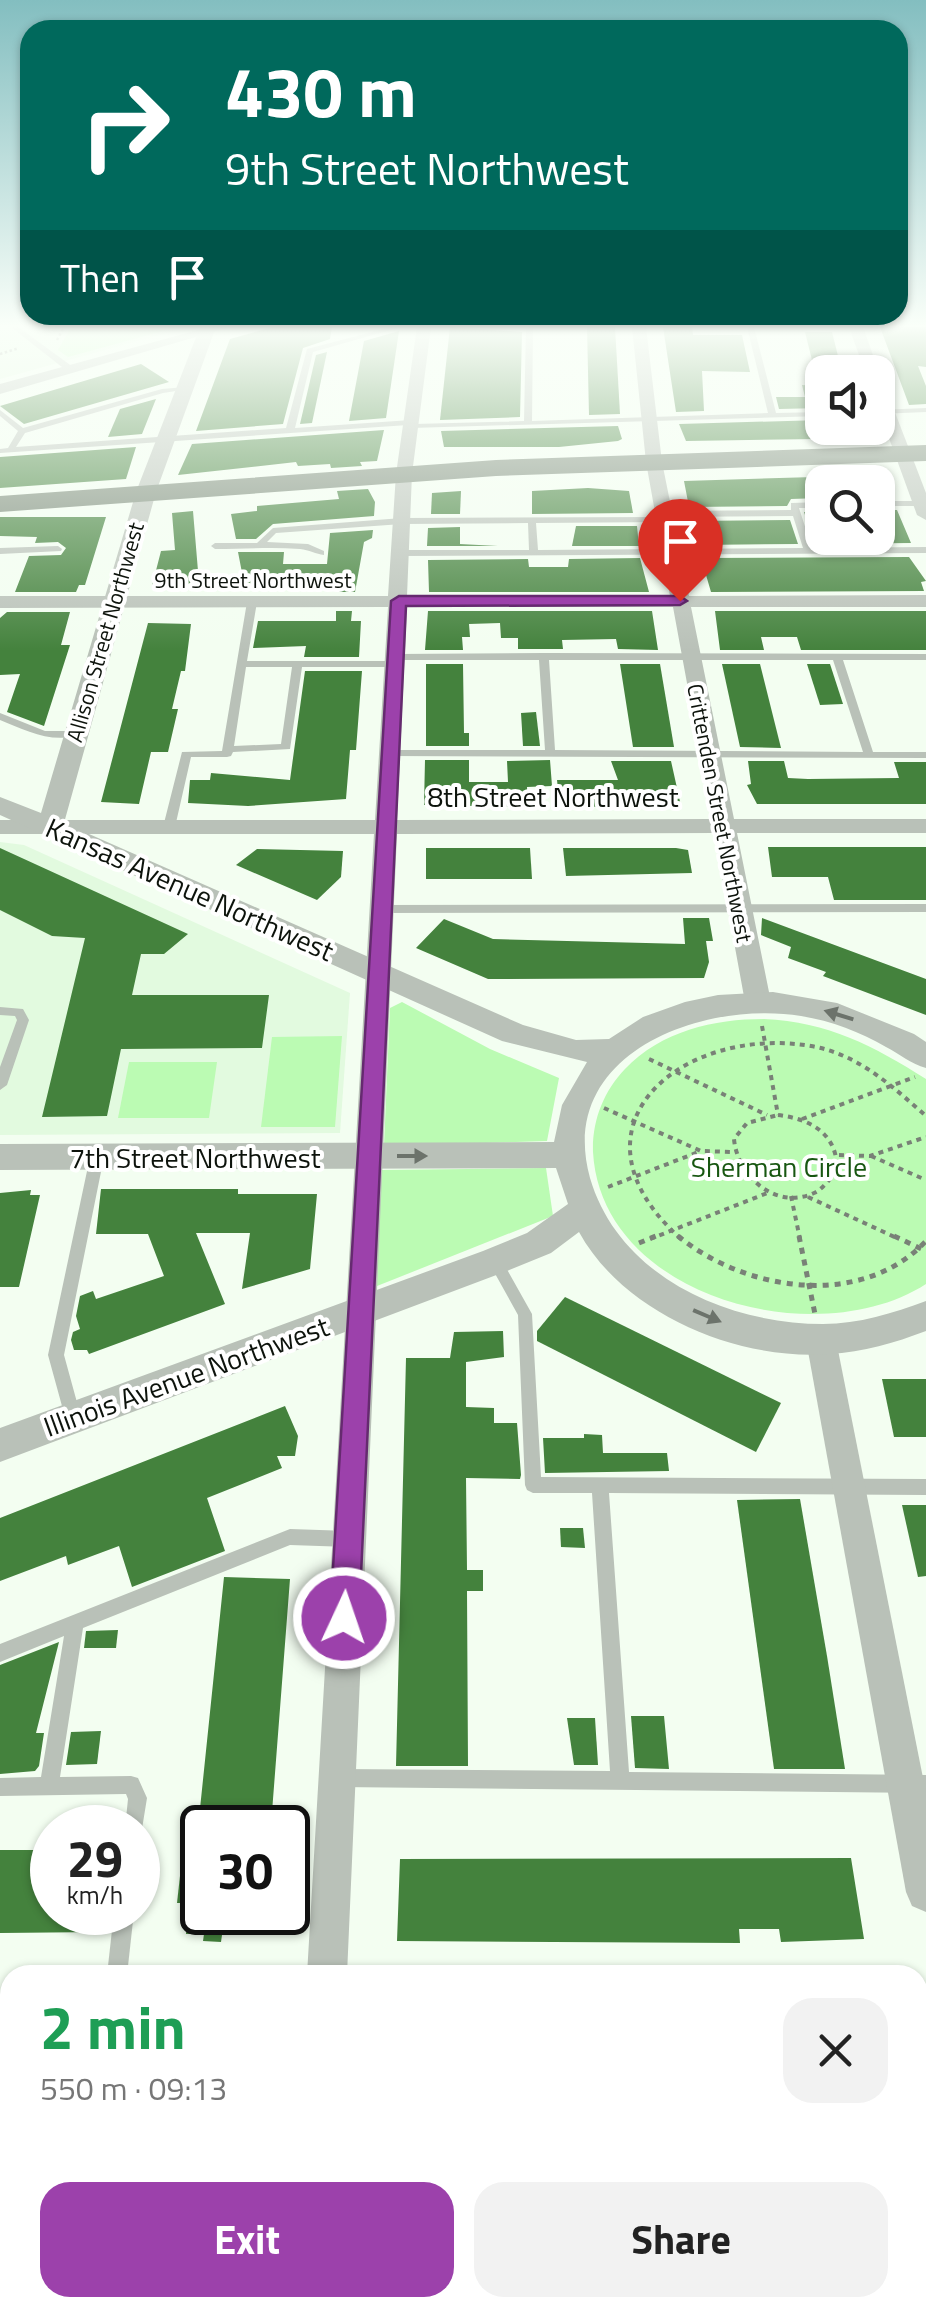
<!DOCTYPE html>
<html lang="en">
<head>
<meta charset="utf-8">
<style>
	:root { --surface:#fff; --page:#f2f2f2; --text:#222; --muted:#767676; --accent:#9c41ab }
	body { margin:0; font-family:"Titillium Web",sans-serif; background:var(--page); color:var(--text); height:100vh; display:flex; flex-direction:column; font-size:38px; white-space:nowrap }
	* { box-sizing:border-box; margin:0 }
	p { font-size:32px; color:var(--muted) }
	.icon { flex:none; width:55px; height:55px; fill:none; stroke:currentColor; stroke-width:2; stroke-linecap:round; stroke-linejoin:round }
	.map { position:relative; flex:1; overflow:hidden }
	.drawer { position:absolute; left:0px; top:1965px; width:928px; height:352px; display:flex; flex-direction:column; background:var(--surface); border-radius:30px 30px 0 0; box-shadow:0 2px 8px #0004 }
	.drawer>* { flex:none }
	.banner { position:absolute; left:20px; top:20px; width:888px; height:305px; border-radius:30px; box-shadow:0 2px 8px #0004; background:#00695c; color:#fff; overflow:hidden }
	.fabs { position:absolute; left:805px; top:355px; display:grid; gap:20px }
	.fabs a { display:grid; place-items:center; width:90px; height:90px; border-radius:20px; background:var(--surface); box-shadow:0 2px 8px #0004; font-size:50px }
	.speed { position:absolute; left:30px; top:1805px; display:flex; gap:20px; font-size:50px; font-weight:700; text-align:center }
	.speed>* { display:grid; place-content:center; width:130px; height:130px; border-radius:50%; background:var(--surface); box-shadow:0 2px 8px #0004; line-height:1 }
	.speed small { font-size:25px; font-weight:400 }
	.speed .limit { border:5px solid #111; border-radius:15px; background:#fff; color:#111 }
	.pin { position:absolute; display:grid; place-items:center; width:85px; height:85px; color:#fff; margin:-102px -42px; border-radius:50% 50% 50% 0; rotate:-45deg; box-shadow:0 0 10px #0007 }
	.pin .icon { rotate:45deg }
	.me { position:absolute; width:110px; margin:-55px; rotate:3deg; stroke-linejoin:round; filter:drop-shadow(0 0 8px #0008) }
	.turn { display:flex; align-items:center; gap:35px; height:210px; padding:0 40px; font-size:45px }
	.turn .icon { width:130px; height:130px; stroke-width:2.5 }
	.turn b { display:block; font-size:70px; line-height:85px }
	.then { display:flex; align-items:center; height:95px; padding:0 40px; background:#0003; gap:20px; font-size:38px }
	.round { display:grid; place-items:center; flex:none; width:105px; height:105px; border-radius:30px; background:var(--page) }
	.head { display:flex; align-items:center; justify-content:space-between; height:170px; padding:0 40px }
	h1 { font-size:60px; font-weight:700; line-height:75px; color:#1e9e55 }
	.cta { display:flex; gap:20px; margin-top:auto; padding:20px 40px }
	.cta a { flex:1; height:115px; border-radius:30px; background:var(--accent); color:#fff; font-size:40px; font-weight:700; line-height:115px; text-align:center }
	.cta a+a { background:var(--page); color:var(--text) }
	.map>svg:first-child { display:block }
</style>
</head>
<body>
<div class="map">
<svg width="926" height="2316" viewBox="0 0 926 2316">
	<rect width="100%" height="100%" fill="#f3fef1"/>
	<g fill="#e2fadf">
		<polygon points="0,327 188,327 0,379"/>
		<polygon points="0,842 24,845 350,993 340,1133 0,1135"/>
	</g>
	<g fill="#bbfbb3">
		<polygon points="71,327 178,327 68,357 58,350"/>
		<polygon points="402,1002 490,1049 559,1078 547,1141 384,1146 390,1008"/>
		<path d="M 764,1019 C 828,1022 874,1046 926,1079 L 926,1284 C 818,1354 601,1298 593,1152 C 592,1120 604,1091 625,1069 C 661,1031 714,1019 764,1019 Z"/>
		<polygon points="342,1036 335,1127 261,1127 272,1037"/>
		<polygon points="129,1062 217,1062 209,1118 118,1118"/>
		<polygon points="546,1168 553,1216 377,1286 381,1170"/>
	</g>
	<g fill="#44823d">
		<polygon points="273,327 332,327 330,339 303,348 283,424 196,431 230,339"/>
		<polygon points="450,327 522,332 520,417 440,420"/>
		<polygon points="587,327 615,327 620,414 589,415"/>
		<polygon points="663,327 692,327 693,335 742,335 750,372 702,371 704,411 676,412"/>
		<polygon points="880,327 926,327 926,367 918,366 926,386 926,404 909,405"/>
		<polygon points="399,331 386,418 349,421 364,341"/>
		<polygon points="805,332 832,332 842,372 815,372"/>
		<polygon points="327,352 312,423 300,424 316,355"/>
		<polygon points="141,364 169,382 24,424 0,406"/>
		<polygon points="802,385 822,386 822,408 779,409 776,397 805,397"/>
		<polygon points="156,399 142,434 108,437 120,409"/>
		<polygon points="822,420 822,438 817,439 686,441 679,424"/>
		<polygon points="618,426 622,439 618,441 559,447 444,447 441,431"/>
		<polygon points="384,430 377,461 360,462 362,466 331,468 330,464 298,466 296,462 178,475 192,444"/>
		<polygon points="136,447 126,479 0,488 0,457"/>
		<polygon points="814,477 820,498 791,499 787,506 689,507 684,481"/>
		<polygon points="588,488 629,491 633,513 532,514 532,491"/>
		<polygon points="368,489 375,502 374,516 273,524 256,539 236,539 231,514 257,511 257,506 339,499 337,491"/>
		<polygon points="461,491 460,514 431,514 432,493"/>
		<polygon points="878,510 897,510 911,543 815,544 804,512 822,512 822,541 874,542"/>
		<polygon points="193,511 199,583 152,586 161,551 175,550 172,513"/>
		<polygon points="0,517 106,517 85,585 79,585 76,592 15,592 29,556 61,555 66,548 58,542 35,543 37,537 0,536"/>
		<polygon points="790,520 798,544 698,545 692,521"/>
		<polygon points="576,526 637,526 639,546 572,546"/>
		<polygon points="460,527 460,544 498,546 427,546 428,528"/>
		<polygon points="373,530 372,538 364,542 355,592 338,592 338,586 244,583 238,552 284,552 283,564 327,564 330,533"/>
		<polygon points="909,557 926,581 921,582 924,591 711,592 701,558"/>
		<polygon points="640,558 649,592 429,592 428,560 528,559 529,567 568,567 569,559"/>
		<polygon points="336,611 352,611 351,621 361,621 359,657 304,657 306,646 253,648 258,621 336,621"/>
		<polygon points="428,611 652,611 658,650 618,649 616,639 562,640 563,649 518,649 518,638 501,638 500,623 469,624 470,637 462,637 463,650 425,650"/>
		<polygon points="715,611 926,611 926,650 801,650 797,637 761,637 764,650 720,650"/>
		<polygon points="7,612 70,612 61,645 70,645 44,726 7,712 20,674 0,675 0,618"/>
		<polygon points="148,623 191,624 185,671 181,671 172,709 178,709 168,752 151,752 139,804 101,802"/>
		<polygon points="426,664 463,664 464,733 469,733 469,746 426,746"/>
		<polygon points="620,664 660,664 674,747 633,747"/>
		<polygon points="722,664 760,664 781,748 740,747"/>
		<polygon points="807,664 830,664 843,704 820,705"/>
		<polygon points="305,671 362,671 356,750 350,750 346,799 248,806 188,803 190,780 210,780 211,773 290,780"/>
		<polygon points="536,712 540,746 523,746 521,713"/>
		<polygon points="425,760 469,760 469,782 508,782 507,761 550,760 552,786 527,787 528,807 424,805"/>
		<polygon points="611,761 671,761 681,806 560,807 557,780 618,780"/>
		<polygon points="748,761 784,761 788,778 808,779 899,778 894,762 926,762 926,804 757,804 747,785 751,784"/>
		<polygon points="768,847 926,847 926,900 834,900 828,877 772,877"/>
		<polygon points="0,848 188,934 164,954 141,954 132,995 269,995 262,1048 121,1049 107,1116 42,1117 85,938 52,936 0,910"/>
		<polygon points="426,848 530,848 532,879 426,879"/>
		<polygon points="563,848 676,848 688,850 692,873 566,876"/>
		<polygon points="257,849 343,851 341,877 317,900 236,865"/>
		<polygon points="683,918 709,918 713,941 706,941 709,962 704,978 488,979 416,948 444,919 493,939 685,944"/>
		<polygon points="762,918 926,979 926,1015 823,976 826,972 788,958 791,947 761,935"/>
		<polygon points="101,1189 238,1189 238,1194 317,1194 310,1269 242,1289 250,1233 196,1233 225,1304 89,1354 87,1350 74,1350 71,1340 73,1332 80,1329 76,1316 80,1296 93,1291 96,1299 164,1276 148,1234 96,1234"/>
		<polygon points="31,1190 30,1195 40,1195 19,1287 0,1287 0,1193"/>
		<polygon points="565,1297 781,1403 756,1452 537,1341 537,1331"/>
		<polygon points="503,1331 504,1357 466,1362 466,1407 494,1408 494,1423 517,1423 521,1475 520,1479 466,1478 467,1570 483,1570 483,1591 467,1591 468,1766 396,1766 406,1358 450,1358 454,1332"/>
		<polygon points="882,1379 926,1379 926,1437 894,1437"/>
		<polygon points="285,1406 298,1436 295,1456 277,1456 282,1468 207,1498 225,1551 132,1587 119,1546 68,1565 66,1556 0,1581 0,1518"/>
		<polygon points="584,1434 602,1435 603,1453 667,1453 669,1471 545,1473 543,1438 584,1438"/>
		<polygon points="800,1499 827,1656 845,1769 774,1769 737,1500"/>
		<polygon points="902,1505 926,1505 926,1576 918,1577"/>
		<polygon points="560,1528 583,1528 585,1548 561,1547"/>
		<polygon points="224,1577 290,1579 272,1812 260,1812 259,1828 198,1828"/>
		<polygon points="118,1630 116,1648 84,1648 86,1631"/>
		<polygon points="59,1642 36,1733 44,1733 39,1766 35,1771 0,1774 0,1665"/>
		<polygon points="631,1716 664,1716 669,1769 635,1768"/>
		<polygon points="567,1718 595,1718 598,1765 574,1765"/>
		<polygon points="101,1731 97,1764 66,1765 71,1732"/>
		<polygon points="0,1850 52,1850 52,1912 103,1912 100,1932 0,1933"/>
		<polygon points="851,1858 864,1939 781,1942 779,1929 739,1929 740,1943 397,1941 400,1859"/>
		<polygon points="180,1876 202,1876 202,1903 177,1903"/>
		<polygon points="188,1912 264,1912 262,1934 222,1935 221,1942 203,1941 204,1934 186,1934"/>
	</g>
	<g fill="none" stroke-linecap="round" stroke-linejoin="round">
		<g stroke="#798177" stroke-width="2.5" stroke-dasharray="2.5 2.5" stroke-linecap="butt">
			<polyline points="57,340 64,327"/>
			<polyline points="0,354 19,348"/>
		</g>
		<g stroke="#798177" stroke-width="4" stroke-dasharray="5 5" stroke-linecap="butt">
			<polyline points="762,1026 778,1115"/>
			<polyline points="649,1059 767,1115"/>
			<polyline points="604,1108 701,1151 733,1152"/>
			<path d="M 778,1115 C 811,1119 838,1134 837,1171 C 830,1178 823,1189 814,1193 C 775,1211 737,1175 734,1139 L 747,1123 Z"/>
			<polyline points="802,1119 915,1077"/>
			<polyline points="839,1155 870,1156 926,1137"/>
			<polyline points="871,1156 926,1180"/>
			<polyline points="608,1187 701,1151"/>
			<polyline points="791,1196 800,1239"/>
			<polyline points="808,1197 899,1239"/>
			<polyline points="650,1239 770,1192"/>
			<path d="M 681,1239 C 557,1128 682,1024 811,1046 C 858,1054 892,1086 926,1116"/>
		</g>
		<g stroke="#798177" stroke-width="5" stroke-dasharray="6 6" stroke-linecap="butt">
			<path d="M 678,1236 C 745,1291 861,1310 926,1241"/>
			<polyline points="799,1236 815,1314"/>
			<polyline points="894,1236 926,1251"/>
			<polyline points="639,1243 656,1236"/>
		</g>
		<g fill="#b9c1b8" fill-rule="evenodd">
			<polygon points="11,327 18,327 73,367 73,371 67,371"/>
			<polygon points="391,327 401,327 313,352 295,428 411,420 414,420 414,424 524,421 526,327 533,327 532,421 768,413 747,327 754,327 776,413 822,412 822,416 411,428 408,428 408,425 0,453 0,449 8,448 18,431 0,416 0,410 23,428 162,389 185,387 189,389 163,393 25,433 16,447 286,428 307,349"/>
			<polygon points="926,408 926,412 878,414 878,410"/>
			<polygon points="922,501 925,502 925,506 878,506 878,501"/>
			<path d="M 822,502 L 822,508 L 799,508 L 812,548 L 926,547 L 926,553 L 401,556 L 397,553 L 401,550 L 529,550 L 528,523 L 402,524 L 276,533 L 267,542 L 308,544 L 324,551 L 324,555 C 316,554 309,550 300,549 C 271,547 244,549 215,549 L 211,546 L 215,543 L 257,543 L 273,528 L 402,518 L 665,517 L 669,520 L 668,522 L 536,523 L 538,550 L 803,548 L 793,516 L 664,517 L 660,514 L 664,511 L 791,510 L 791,503 Z"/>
			<polygon points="58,546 62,549 61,551 0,554 0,548"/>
			<path d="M 252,599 L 257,602 L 247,661 L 395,661 L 400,664 L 395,667 L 302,667 L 290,749 L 233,752 L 231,756 L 227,757 L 191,757 L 175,827 L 173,829 L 165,829 L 163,827 L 182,752 L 222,751 L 247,602 ZM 246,667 L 292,667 L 281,744 L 234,746 Z"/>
			<path d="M 544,653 L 926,654 L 926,660 L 843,660 L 873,752 L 926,752 L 926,758 L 389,756 L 384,753 L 389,750 L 545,750 L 539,660 L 395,660 L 390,657 L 395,654 ZM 549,660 L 833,660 L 863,752 L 555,750 Z"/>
			<path d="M 0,713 L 45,731 L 75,731 L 80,734 C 54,745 25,730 0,720 Z"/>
			<polygon points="926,904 926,912 380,913 374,909 380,905"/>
			<polygon points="0,1007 23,1009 29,1020 7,1085 0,1090 0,1067 17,1020 15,1016 0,1015"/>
			<polygon points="97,1152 102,1153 104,1157 64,1355 81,1417 79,1422 73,1424 67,1422 65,1417 48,1355 90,1157 92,1153"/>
			<polygon points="495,1255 500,1257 532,1314 541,1477 926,1479 926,1495 609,1493 629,1772 926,1775 926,1793 338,1787 331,1785 329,1778 331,1771 338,1769 610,1771 592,1493 533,1493 527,1490 525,1485 518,1315 488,1261 490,1257"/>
			<polygon points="290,1529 349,1531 355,1533 357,1539 355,1545 349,1547 290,1545 83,1628 60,1777 131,1776 138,1778 147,1798 141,1835 138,1836 138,1828 125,1828 128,1799 126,1794 0,1796 0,1778 41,1777 64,1636 0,1662 0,1644"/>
			<polygon points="114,1912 134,1912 127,1975 107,1975"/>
			<polygon points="0,2296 10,2296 10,2308 80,2308 77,2316 0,2316"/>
			<polygon points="918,2297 926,2297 926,2316 308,2316 306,2311 307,2308 918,2308"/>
		</g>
		<g fill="#b9c1b8" fill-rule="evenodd">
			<polygon points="209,327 230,327 0,394 0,384"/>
			<path d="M 417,327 L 431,327 L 412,474 L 407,596 L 670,596 L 646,462 L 632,327 L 646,327 L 662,462 L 689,596 L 926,595 L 926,607 L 691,607 L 734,819 L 926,819 L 926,833 L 737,833 L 771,1002 L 758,1011 L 745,1002 L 714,833 L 397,834 L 347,1975 L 307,1975 L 374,834 L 0,834 L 0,820 L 375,820 L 388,607 L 0,608 L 0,596 L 388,596 L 396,474 ZM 407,607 L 673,607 L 712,819 L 397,820 Z"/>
			<polygon points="849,327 863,327 879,372 878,375 865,372"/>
			<polygon points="878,384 886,389 926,493 926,520 917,515 878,408"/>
			<polygon points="821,1327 832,1331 836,1340 926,1793 926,1912 912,1906 906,1892 806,1340 810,1331"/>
			<polygon points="287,2308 333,2308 332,2316 286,2316"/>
		</g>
		<g fill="#b9c1b8" fill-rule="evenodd">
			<path d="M 200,327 L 216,327 L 156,492 L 64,823 L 523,1025 L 576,1040 L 609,1039 L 643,1017 L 685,1002 L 718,995 L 773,992 L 837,1003 L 914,1034 L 926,1042 L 926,1068 C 911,1064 900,1054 886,1047 C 860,1032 832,1021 801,1016 C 705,1000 555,1052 590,1178 C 619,1277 728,1324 823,1324 C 859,1324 893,1313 926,1301 L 926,1331 C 894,1343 864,1352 829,1354 C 738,1361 624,1314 579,1232 L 551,1253 L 507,1271 L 0,1462 L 0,1428 L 483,1251 L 527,1233 L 568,1204 L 556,1168 L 0,1170 L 0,1144 L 554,1142 L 562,1105 L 587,1062 L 502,1041 L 0,815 L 0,797 L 41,813 L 136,492 Z"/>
			<rect x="918" y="1995" width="8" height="48"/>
			<rect x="0" y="1997" width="10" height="48"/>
		</g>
		<polygon fill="#788876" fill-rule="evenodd" points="926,445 926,461 496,476 0,512 0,496 496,460"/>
	</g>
	<defs><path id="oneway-solid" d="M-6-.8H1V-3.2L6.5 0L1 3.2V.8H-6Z" transform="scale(2.5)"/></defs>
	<g fill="#6c736b">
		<use href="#oneway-solid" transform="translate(839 1015) rotate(-163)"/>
		<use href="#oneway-solid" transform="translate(412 1156)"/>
		<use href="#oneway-solid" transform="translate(707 1316) rotate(23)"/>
	</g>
	<linearGradient id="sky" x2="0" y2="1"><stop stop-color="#83bec0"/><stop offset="0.5" stop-color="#fafff9"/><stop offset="1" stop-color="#fafff9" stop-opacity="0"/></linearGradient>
	<rect width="926" height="651" fill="url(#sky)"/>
	<polygon fill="#9c41ab" stroke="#652a6f" stroke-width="2.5" points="399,596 680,596 687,601 680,605 406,606 359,1618 355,1629 344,1633 334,1629 330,1618 391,601"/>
	<g text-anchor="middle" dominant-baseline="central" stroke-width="8" stroke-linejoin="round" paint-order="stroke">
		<g font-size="22" fill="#0d130c" stroke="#fff">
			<text x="253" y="580">9th Street Northwest</text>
			<text transform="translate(105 632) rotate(-74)">Allison Street Northwest</text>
			<text transform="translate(720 813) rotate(79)">Crittenden Street Northwest</text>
		</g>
		<g font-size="28" fill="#0d130c" stroke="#fff">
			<text x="553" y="796">8th Street Northwest</text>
			<text transform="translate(190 889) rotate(24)">Kansas Avenue Northwest</text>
			<text x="195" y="1157">7th Street Northwest</text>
			<text transform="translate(186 1376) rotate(-20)">Illinois Avenue Northwest</text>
		</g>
		<g font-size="28" fill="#185711" stroke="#fff">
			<text x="779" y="1166">Sherman Circle</text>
		</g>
	</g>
</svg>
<div class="fabs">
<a><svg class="icon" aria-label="sound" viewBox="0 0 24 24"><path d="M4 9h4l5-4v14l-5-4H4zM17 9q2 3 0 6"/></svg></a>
<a><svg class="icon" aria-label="search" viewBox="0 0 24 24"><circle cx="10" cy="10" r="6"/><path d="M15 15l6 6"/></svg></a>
</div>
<div class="speed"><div>29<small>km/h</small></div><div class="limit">30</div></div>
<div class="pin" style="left:680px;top:601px;background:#d93025"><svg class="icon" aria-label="arrive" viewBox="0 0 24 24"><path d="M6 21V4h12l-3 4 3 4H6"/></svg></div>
<svg class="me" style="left:344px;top:1618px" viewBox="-20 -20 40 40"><circle r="17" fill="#9c41ab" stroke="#fff" stroke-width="3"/><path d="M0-11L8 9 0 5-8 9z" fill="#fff"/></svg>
<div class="banner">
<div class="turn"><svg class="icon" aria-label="right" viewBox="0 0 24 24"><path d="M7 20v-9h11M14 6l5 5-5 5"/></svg><div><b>430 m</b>9th Street Northwest</div></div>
<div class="then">Then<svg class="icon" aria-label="arrive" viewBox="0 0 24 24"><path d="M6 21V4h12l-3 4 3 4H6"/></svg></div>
</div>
<section class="drawer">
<div class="head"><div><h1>2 min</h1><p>550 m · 09:13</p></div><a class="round"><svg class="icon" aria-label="close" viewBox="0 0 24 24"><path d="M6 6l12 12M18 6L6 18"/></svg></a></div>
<div class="cta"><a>Exit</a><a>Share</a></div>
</section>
</div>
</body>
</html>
